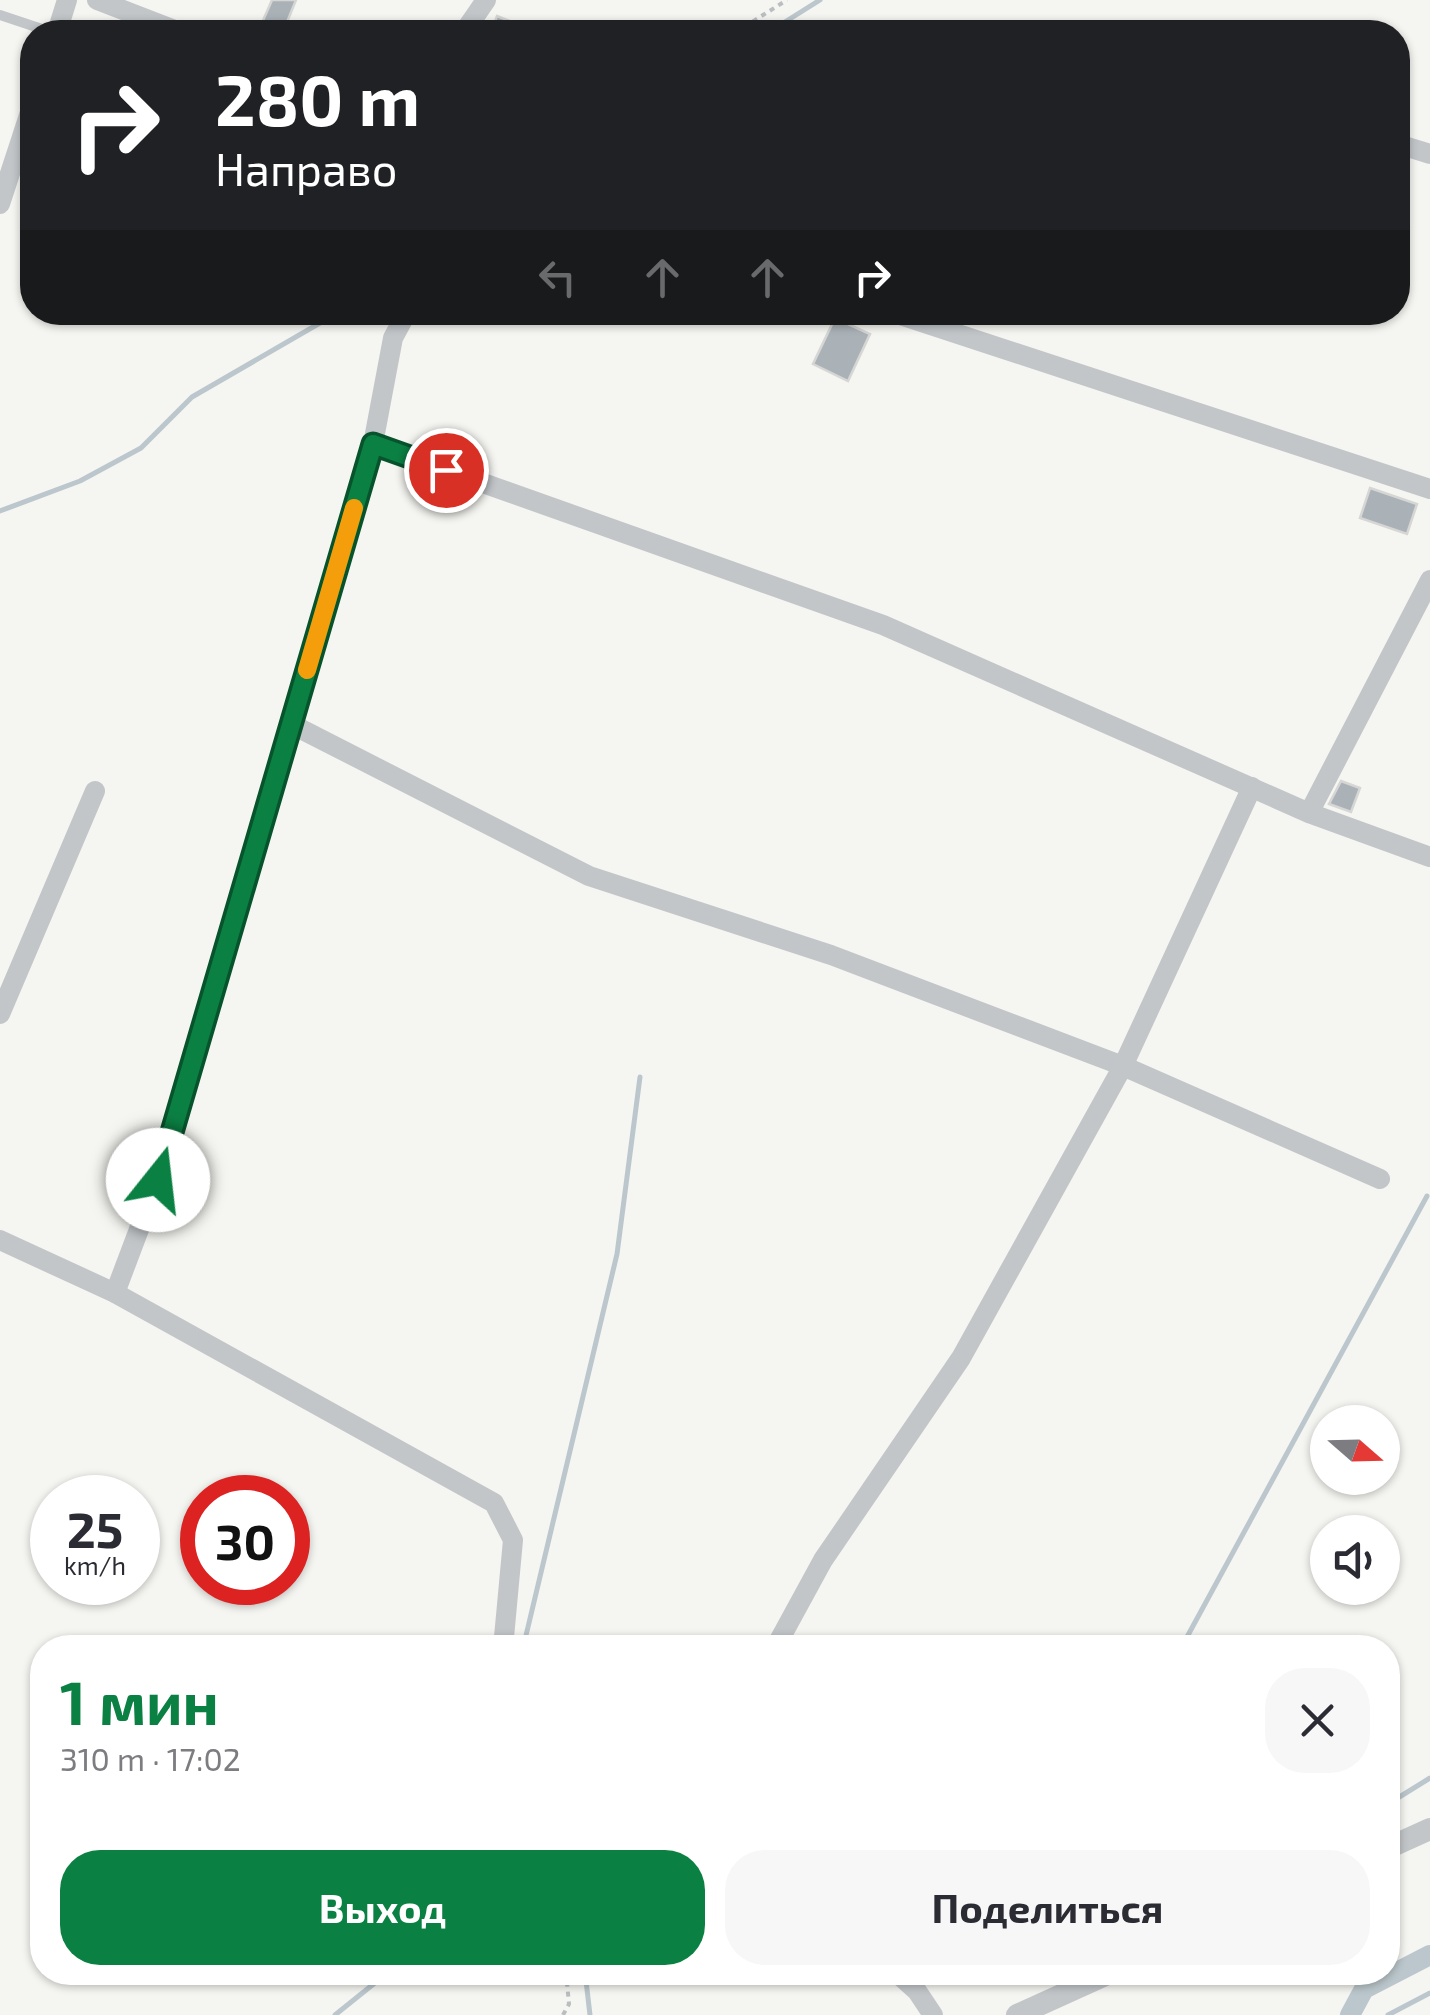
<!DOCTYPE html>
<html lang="ru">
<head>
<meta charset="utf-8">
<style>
	:root { --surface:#fff; --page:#f7f7f7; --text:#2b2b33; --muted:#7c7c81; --accent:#0b8043 }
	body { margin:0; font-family:"Exo 2",sans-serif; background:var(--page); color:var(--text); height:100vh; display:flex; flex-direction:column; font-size:38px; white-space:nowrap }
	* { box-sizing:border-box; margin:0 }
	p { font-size:32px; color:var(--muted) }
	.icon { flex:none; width:55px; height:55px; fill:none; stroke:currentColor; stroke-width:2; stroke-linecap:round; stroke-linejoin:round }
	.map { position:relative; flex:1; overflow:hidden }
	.panel { position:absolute; left:30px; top:1635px; width:1370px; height:350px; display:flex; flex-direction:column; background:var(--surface); border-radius:40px; box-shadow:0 2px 8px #0004 }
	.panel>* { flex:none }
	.top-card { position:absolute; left:20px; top:20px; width:1390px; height:305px; border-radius:40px; box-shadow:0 2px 8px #0004; background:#202124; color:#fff; overflow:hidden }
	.needle { width:65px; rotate:110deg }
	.buttons { position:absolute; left:1310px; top:1405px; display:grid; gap:20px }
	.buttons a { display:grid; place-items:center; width:90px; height:90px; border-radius:50%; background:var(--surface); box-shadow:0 2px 8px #0004; font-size:50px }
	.speed { position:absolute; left:30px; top:1475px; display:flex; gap:20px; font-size:50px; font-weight:700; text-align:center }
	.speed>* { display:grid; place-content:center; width:130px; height:130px; border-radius:50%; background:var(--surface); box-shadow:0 2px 8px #0004; line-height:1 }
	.speed small { font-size:25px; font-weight:400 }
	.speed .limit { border:15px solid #d22; background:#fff; color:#111 }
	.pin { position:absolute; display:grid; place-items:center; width:85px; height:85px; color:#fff; margin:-42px; border:5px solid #fff; border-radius:50%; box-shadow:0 2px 10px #0007 }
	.me { position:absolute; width:110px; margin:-55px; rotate:16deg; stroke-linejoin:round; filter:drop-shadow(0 0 8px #0008) }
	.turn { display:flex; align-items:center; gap:35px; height:210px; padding:0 30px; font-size:45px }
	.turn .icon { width:130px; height:130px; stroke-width:2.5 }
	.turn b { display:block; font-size:70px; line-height:85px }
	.lanes { display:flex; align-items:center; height:95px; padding:0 30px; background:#0003; justify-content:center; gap:50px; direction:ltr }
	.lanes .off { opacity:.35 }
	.round { display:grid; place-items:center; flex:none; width:105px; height:105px; border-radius:40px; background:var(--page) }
	.overview { display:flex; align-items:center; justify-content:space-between; height:170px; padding:0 30px }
	h1 { font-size:60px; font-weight:700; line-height:75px; color:var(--accent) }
	.action { display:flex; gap:20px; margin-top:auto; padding:20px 30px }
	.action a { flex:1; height:115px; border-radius:40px; background:var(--accent); color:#fff; font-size:40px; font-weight:700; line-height:115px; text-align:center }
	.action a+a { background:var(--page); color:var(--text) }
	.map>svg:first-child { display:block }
</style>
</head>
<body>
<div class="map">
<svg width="1430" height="2015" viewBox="0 0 1430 2015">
	<rect width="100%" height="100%" fill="#f5f5f1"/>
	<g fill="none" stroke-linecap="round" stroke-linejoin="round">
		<g stroke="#bbc7cc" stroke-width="5">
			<polyline points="769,32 820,0"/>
			<polyline points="0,511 80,481 141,448 192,397 339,312"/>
			<polyline points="523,1648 617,1254 640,1077"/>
			<polyline points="1181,1648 1427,1196"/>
			<polyline points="1388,1804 1430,1778"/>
			<polyline points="585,1972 590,2015"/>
			<polyline points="935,1972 954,1979 1007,1972"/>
			<polyline points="335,2015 381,1978 393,1972"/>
			<polyline points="1388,2015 1430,1993"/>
		</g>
		<polyline stroke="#bbc7cc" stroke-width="20" points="1350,2015 1364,1989 1430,1955"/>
	</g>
	<g fill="#aab2b8" stroke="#d6d6d4" stroke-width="2.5">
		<polygon points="272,0 296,0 283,32 258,32"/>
		<polygon points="497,16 538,32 491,32"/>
		<polygon points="835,318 870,334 848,381 813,364"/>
		<polygon points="1370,488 1417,504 1407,534 1360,518"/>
		<polygon points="1341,781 1360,788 1351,812 1329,804"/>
	</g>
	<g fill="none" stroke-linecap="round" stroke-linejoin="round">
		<g stroke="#bbbec0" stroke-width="4" stroke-dasharray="5 5" stroke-linecap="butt">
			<polyline points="736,32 787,0"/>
			<polyline points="563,2015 569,2004 566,1972"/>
		</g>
		<polyline stroke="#c2c6c9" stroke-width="10" points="0,15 51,32"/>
		<g stroke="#c2c6c9" stroke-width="20">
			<polyline points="97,0 180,32"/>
			<polyline points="57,32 67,0"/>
			<polyline points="464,32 486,0"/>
			<polyline points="1398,144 1430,154"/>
			<polyline points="0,204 32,106"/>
			<polyline points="891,312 1430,489"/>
			<polyline points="373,444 883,625 1309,813 1430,857"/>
			<polyline points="291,724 589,876 831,955 1123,1066 1380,1179"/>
			<polyline points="1309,813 1430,580"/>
			<polyline points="0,1014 95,791"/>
			<polyline points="0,1240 115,1293 494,1503 513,1540 503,1648"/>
			<polyline points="115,1293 158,1179 373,444 393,338 407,312"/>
			<polyline points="775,1648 823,1560 961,1358 1123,1066 1252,787"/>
			<polyline points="896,1972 917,1991 933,2015"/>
		</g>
		<g stroke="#c2c6c9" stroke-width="22">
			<polyline points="1388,1848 1430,1829"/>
			<polyline points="1017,2015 1112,1972"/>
		</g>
	</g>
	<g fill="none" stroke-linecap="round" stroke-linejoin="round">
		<defs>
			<polyline id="route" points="158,1180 373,444 446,470"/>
		</defs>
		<use href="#route" stroke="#07532c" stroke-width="25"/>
		<use href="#route" stroke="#0b8043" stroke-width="18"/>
		<polyline stroke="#f59e0b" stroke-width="18" points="307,670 354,508"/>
	</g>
</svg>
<div class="buttons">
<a><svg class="needle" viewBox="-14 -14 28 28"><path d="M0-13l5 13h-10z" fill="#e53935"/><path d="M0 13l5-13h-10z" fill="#7c7c81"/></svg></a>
<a><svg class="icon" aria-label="sound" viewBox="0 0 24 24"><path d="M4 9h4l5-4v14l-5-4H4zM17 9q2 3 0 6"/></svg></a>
</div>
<div class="speed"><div>25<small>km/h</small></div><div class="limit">30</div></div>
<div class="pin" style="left:446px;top:470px;background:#d93025"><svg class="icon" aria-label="arrive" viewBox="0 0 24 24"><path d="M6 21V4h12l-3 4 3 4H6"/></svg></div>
<svg class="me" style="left:158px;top:1180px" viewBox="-20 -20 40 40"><circle r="19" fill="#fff"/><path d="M0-13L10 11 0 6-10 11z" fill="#0b8043"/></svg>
<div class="top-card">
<div class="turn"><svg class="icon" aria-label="right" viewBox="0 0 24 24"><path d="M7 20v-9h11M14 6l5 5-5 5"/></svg><div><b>280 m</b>Направо</div></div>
<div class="lanes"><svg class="icon off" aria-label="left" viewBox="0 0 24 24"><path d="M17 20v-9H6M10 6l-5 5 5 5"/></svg><svg class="icon off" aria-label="ahead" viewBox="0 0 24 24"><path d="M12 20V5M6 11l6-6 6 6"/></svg><svg class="icon off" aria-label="ahead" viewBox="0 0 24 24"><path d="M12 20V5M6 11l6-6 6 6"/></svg><svg class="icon" aria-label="right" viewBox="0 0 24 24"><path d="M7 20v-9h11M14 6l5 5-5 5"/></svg></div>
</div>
<section class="panel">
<div class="overview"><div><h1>1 мин</h1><p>310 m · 17:02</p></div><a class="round"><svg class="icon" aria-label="close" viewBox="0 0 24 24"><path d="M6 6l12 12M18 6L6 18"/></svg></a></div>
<div class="action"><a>Выход</a><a>Поделиться</a></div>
</section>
</div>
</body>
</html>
